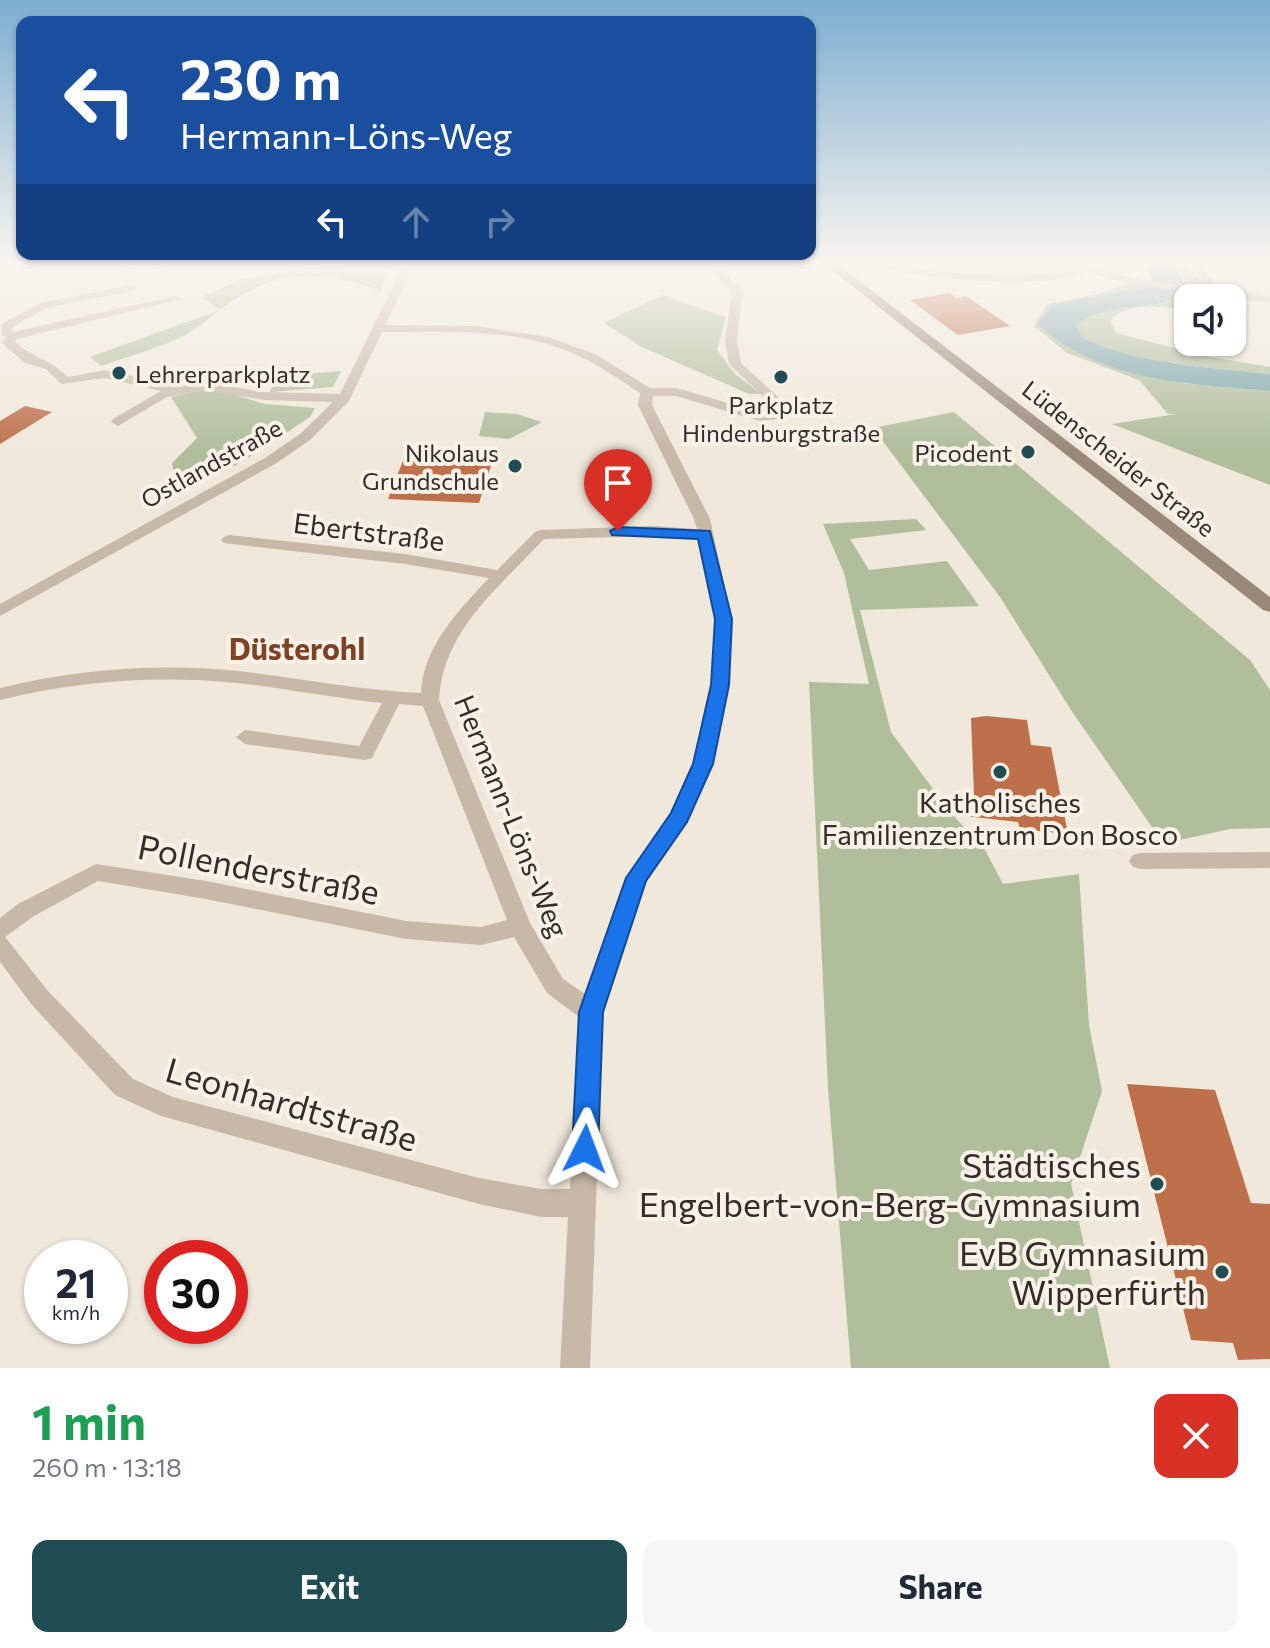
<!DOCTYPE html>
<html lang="en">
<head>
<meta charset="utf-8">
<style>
	:root { --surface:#fff; --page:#f6f6f7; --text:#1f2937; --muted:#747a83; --accent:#204c53 }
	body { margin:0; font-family:Commissioner,sans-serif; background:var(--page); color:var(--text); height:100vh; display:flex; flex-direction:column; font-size:30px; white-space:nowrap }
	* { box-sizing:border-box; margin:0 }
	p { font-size:26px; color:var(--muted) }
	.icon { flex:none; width:44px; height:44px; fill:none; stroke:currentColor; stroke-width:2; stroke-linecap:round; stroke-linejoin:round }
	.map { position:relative; height:1368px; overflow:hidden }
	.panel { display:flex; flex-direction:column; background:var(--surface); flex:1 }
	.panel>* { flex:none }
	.top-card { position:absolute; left:16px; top:16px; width:800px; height:244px; border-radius:16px; box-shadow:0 2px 6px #0004; background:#1a4fa0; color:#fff; overflow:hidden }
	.tools { position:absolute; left:1174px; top:284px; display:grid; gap:16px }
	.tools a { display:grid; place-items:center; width:72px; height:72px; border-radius:16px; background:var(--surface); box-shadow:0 2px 6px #0004; font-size:40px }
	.speed { position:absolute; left:24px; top:1240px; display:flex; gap:16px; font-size:40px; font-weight:700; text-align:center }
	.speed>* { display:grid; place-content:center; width:104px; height:104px; border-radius:50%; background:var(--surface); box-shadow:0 2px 6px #0004; line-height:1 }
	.speed small { font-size:20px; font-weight:400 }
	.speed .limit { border:12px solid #d22; background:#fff; color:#111 }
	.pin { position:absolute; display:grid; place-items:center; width:68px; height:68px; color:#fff; margin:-82px -34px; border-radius:50% 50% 50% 0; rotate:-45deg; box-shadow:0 0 8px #0007 }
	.pin .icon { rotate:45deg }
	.me { position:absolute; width:88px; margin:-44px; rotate:3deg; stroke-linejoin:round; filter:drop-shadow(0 0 6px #0008) }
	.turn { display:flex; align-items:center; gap:28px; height:168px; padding:0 32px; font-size:36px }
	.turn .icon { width:104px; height:104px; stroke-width:2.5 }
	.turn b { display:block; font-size:56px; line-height:68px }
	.lanes { display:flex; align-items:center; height:76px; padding:0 32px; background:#0003; justify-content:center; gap:40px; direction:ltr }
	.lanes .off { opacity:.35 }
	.round { display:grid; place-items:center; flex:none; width:84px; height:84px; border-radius:16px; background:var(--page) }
	.headline { display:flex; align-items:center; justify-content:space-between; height:136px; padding:0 32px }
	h1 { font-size:48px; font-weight:700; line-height:60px; color:#1e9e55 }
	.action { display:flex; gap:16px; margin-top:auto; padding:16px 32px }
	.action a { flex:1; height:92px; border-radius:16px; background:var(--accent); color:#fff; font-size:32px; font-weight:700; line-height:92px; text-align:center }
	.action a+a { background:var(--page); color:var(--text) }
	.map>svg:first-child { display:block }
</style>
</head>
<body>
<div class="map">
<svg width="1270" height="1368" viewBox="0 0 1270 1368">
	<rect width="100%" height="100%" fill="#f0e8db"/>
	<g fill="#b0be9c">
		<path d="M 1171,260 L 1185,262 L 1208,287 L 1206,293 L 1211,298 L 1188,298 L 1188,309 C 1163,309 1128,299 1110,321 L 1116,333 L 1205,356 L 1270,367 L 1270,374 C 1208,367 1140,365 1082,339 L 1076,325 C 1104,303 1135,312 1166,302 C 1173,299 1181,294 1188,290 Z"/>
		<path d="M 354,262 L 390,265 L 381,291 C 322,271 283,267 228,304 C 211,316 197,330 177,339 C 153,350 126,357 101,366 L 90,357 L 220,310 L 201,297 L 242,279 Z"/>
		<polygon points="1133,281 1155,285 1052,305 1038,324 1183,383 1270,391 1270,485 1112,424 1176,414 1168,414 1139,380 1067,353 1034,326 1047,304 1097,294"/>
		<polygon points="662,295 726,317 717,350 735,374 761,394 749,394 642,347 604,323"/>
		<polygon points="341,371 333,387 270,392 272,387 303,374"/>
		<path d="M 201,390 L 229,393 L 265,404 L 315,408 L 310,417 C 277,438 215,487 176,484 L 172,463 L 197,438 L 171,397 Z"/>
		<polygon points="485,412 517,414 542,422 509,439 479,436"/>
		<polygon points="954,412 1250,660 1270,690 1270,828 1230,829 1175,841 1154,830 1071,710 1000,597 873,428"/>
		<polygon points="916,519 926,530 850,539 869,570 947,561 979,606 860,610 891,732 950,812 985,850 1003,884 1079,874 1089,1025 1102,1091 1071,1184 1110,1368 851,1368 828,1088 809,682 869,684 844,573 823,524"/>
	</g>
	<path fill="#7ca5ab" d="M 1142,260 L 1171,260 L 1188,290 C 1181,294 1173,300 1165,302 C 1134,311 1103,304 1076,325 L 1082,338 C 1140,365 1208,367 1270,374 L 1270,391 C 1186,383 1104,383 1037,324 L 1052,305 L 1155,285 Z"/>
	<g fill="#be704b">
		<polygon points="950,293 956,298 966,296 1010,326 958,335 910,300"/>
		<polygon points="25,406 52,412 0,444 0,421"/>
		<polygon points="406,453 494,456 479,503 388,499"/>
		<polygon points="986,716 1027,720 1031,745 1051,747 1068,834 1020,829 1018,822 965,816 963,794 974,795 971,718"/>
		<polygon points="1127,1084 1215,1090 1251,1203 1270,1204 1270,1359 1238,1360 1233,1343 1191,1340"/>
	</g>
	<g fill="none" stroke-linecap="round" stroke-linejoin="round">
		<g fill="#c7b8a8" fill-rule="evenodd">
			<polygon points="174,260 200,260 119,274 114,271"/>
			<path d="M 406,260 L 416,260 L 385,325 L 476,326 L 548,337 L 595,354 L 650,388 L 677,388 L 761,413 L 769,412 L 774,407 L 729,364 L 725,340 L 732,291 L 699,260 L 710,260 L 743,290 L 737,340 L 741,363 L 789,407 L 778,419 L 760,421 L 676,396 L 653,396 L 652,405 L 710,519 L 732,619 L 729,685 L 713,764 L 687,821 L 646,881 L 603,1012 L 590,1368 L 560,1368 L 568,1217 L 541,1217 L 479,1204 L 161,1116 L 115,1095 L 32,1005 L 0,962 L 0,918 L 18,904 L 96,864 L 206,881 L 406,921 L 481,927 L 507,920 L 423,706 L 399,704 L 372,758 L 365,760 L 245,744 L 236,737 L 245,730 L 359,746 L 382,703 C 333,698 285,688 237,683 C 156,675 78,681 0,700 L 0,688 C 79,669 157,663 238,671 C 299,678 360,690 421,693 C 423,647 458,611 489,578 L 405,564 L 224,543 L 221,540 L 224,537 L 229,535 L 405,554 L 497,570 L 535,532 L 540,530 L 652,526 L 697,529 L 694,519 L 638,405 L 640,393 C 620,380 599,365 577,355 C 517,327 446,332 382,332 L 349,401 L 310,440 L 275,464 L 0,616 L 0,604 L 265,458 L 300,434 L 333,402 L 264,400 L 204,390 L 167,397 L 118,426 L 111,422 L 113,419 L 161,391 L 105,378 L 61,384 L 46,369 L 25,363 L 4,345 L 2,342 L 6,337 L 1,334 L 2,324 L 40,303 L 131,285 L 135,286 L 135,290 L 47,308 L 12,327 L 13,332 L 175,296 L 181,299 L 17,339 L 15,342 C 34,358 51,360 68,377 L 105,370 L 179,387 L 204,382 L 264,392 L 340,394 ZM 652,536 L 699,538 L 716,619 L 711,685 L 693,764 L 671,813 L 625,878 L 585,994 L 563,979 L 530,923 L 439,700 C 443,629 500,587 544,539 ZM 98,881 L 206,899 L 406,939 L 481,945 L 514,937 L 547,993 L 579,1017 L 570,1189 L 541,1189 L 479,1178 L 173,1097 L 133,1079 L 48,991 L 5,937 L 34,916 Z"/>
			<path d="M 869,260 C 894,260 918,269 943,271 C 984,276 1026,274 1068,273 L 1074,269 L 1047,260 L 1064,260 L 1133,278 L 1209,288 L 1188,260 L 1198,260 L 1221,289 L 1270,296 L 1270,302 L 1219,298 L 1214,295 L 1133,284 L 1085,272 C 1054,290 899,281 869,260 Z"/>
			<polygon points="1260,260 1270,260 1270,265"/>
			<polygon points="1270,852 1270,868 1140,869 1133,867 1129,861 1133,855 1140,853"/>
		</g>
		<polygon fill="#9a8879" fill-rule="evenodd" points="819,260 832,260 1270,597 1270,612 1263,610"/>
	</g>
	<linearGradient id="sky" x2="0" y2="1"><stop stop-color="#7daed0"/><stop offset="0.58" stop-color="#f8f5ef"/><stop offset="1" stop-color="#f8f5ef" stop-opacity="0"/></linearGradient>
	<rect width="1270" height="451" fill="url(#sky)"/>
	<polygon fill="#1a73e8" stroke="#114b97" stroke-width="2" points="618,527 710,531 732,619 729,685 713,764 687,822 646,881 603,1012 598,1149 594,1158 585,1162 575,1158 572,1149 579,1012 626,878 671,813 693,764 711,685 715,619 698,539 612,535 610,531"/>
	<g fill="#204c53" stroke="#f8f1e7" stroke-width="3">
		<circle cx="119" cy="373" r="8"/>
		<circle cx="781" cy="377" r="8"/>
		<circle cx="1028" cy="452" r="8"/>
		<circle cx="515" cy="466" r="8"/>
		<circle cx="1000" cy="772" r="8"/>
		<circle cx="1157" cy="1184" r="8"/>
		<circle cx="1222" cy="1272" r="8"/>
	</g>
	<g text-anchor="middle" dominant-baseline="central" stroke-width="8" stroke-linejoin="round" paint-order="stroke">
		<g font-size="24" fill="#342d28" stroke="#f8f1e7" text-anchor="end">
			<text x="135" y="373" text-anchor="start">Lehrerparkplatz</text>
			<text x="781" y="404" text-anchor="middle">Parkplatz<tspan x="781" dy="28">Hindenburgstraße</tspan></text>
			<text x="499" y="452">Nikolaus<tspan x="499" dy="28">Grundschule</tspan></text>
			<text x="1012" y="452">Picodent</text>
		</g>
		<g font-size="24" fill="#342d28" stroke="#f8f1e7">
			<text transform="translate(1119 458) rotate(38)">Lüdenscheider Straße</text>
			<text transform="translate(211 463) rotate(-29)">Ostlandstraße</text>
		</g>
		<g font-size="28" fill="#342d28" stroke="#f8f1e7">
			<text transform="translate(369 531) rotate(7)">Ebertstraße</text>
			<text transform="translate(512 816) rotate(68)">Hermann-Löns-Weg</text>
		</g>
		<g font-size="28" fill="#342d28" stroke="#f8f1e7">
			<text x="1000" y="802">Katholisches<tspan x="1000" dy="32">Familienzentrum Don Bosco</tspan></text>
		</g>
		<g font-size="30" font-weight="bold" fill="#7e4226" stroke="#f8f1e7">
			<text x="297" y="647">Düsterohl</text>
		</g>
		<g font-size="34" fill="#342d28" stroke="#f8f1e7">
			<text transform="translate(259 868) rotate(11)">Pollenderstraße</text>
			<text transform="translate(292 1103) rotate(16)">Leonhardtstraße</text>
		</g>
		<g font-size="34" fill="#342d28" stroke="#f8f1e7" text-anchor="end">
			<text x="1141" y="1164">Städtisches<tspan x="1141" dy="39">Engelbert-von-Berg-Gymnasium</tspan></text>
			<text x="1206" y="1252">EvB Gymnasium<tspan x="1206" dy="39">Wipperfürth</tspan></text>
		</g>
	</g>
</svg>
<div class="tools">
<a><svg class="icon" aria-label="sound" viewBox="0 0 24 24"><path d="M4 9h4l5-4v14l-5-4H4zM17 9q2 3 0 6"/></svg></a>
</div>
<div class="speed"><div>21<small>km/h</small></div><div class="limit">30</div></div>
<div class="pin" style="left:618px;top:531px;background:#d93025"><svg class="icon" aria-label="arrive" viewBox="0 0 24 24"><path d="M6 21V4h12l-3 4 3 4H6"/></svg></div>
<svg class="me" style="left:585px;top:1149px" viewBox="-20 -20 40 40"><path d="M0-17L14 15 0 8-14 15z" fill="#1a73e8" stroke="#fff" stroke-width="4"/></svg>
<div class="top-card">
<div class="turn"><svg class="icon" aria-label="left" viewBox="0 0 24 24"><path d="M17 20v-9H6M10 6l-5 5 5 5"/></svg><div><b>230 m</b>Hermann-Löns-Weg</div></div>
<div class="lanes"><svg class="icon" aria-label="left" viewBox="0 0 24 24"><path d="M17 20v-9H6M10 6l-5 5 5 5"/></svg><svg class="icon off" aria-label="ahead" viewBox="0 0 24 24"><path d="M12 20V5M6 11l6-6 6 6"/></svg><svg class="icon off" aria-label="right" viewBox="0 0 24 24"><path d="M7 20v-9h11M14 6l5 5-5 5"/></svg></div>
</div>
</div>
<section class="panel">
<div class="headline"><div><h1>1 min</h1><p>260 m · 13:18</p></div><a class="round" style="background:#d93025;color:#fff"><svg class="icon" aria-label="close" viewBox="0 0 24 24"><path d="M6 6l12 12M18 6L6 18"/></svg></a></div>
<div class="action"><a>Exit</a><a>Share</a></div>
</section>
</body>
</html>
